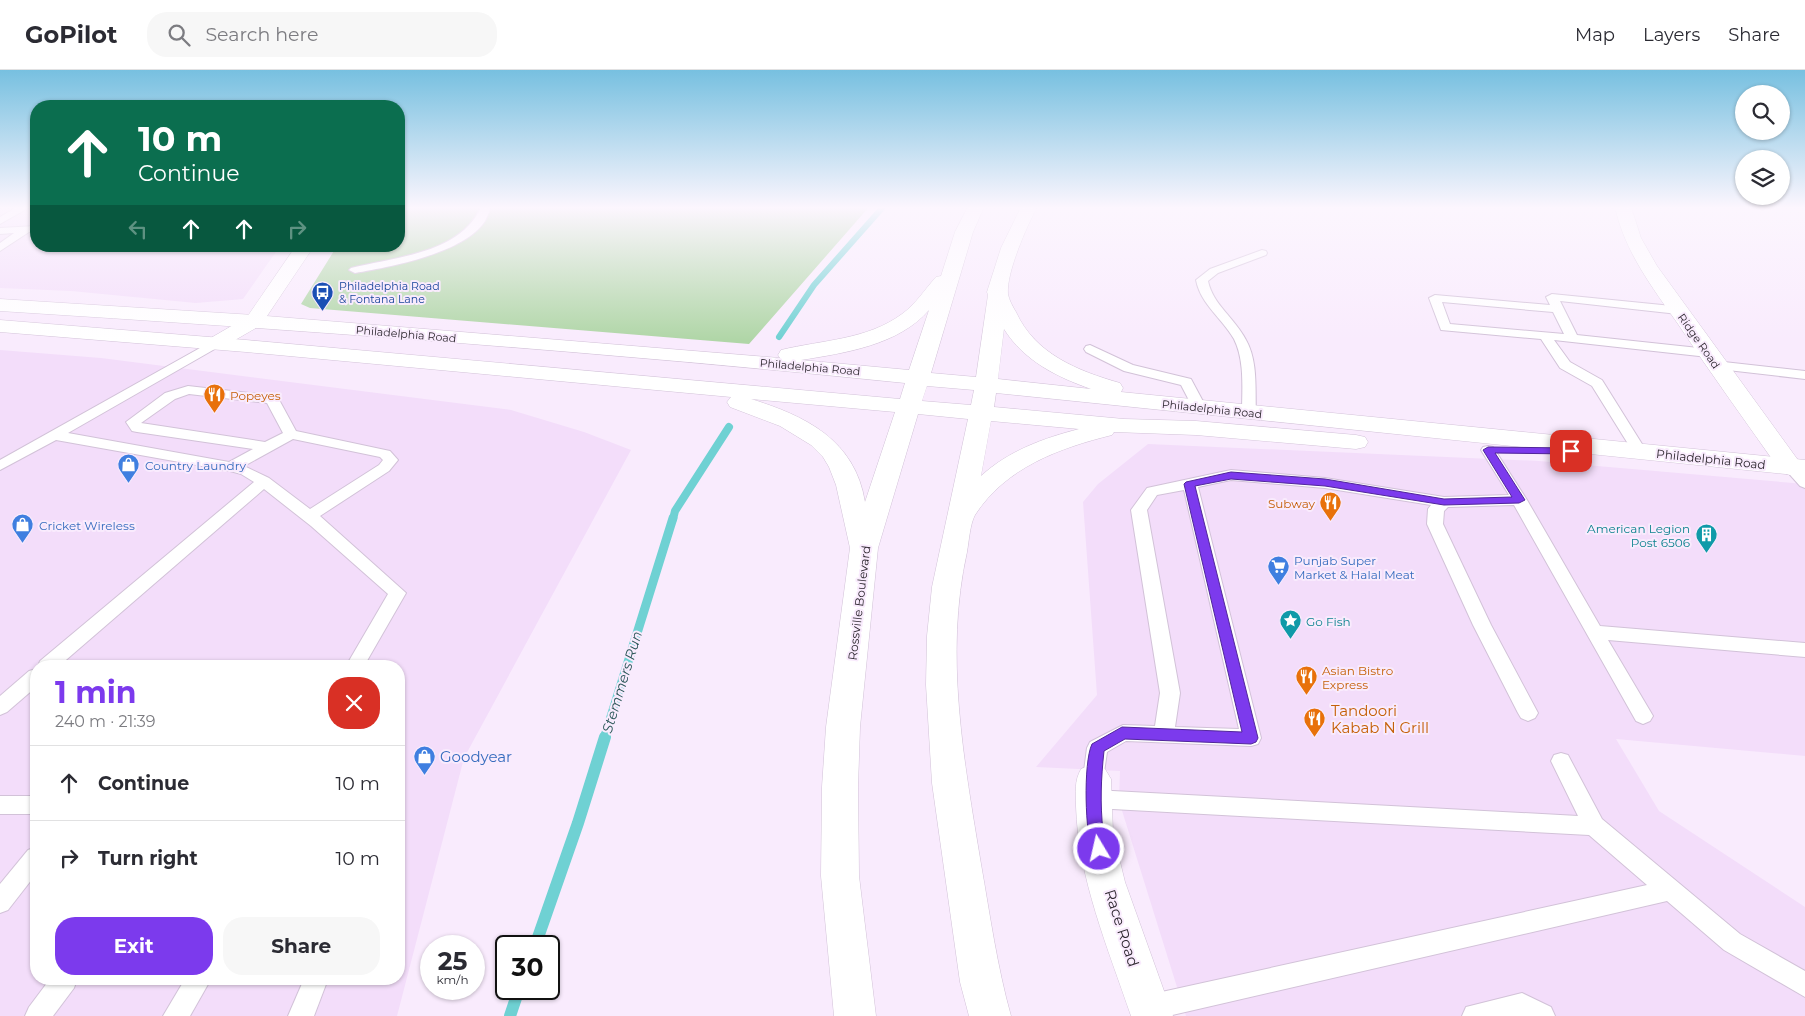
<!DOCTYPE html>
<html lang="en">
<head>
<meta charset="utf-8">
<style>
	:root { --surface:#fff; --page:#f7f7f7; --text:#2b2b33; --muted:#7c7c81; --line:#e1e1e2; --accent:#7c3aed }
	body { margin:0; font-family:Montserrat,sans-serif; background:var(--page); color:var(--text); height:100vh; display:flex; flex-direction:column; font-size:19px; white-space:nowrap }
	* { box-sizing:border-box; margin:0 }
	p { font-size:16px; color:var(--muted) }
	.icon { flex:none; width:28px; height:28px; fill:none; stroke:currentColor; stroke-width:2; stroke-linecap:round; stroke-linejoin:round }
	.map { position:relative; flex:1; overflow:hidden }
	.details { position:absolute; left:30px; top:590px; width:375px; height:325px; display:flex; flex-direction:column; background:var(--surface); border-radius:20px; box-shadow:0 1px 4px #0004 }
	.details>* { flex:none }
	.banner { position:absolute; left:30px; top:30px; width:375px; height:152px; border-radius:20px; box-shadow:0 1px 4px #0004; background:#0b6e4f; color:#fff; overflow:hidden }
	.controls { position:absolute; left:1735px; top:15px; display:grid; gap:10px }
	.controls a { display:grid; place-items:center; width:55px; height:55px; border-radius:50%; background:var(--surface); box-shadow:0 1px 4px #0004; font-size:25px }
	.speed { position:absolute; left:420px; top:865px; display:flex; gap:10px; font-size:25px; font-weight:700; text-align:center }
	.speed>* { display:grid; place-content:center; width:65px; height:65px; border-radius:50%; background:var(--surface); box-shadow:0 1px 4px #0004; line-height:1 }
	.speed small { font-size:12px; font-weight:400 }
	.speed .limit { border:2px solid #111; border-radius:8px; background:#fff; color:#111 }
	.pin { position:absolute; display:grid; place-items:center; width:42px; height:42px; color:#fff; margin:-21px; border-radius:10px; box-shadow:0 2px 8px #0006 }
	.me { position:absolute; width:55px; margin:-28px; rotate:351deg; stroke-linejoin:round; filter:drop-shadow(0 0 4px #0008) }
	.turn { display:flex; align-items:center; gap:18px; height:105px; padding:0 25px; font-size:22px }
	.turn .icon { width:65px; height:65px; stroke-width:2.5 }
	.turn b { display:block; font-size:35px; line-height:42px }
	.lanes { display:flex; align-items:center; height:48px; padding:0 25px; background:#0003; justify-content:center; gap:25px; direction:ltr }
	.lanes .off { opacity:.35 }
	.round { display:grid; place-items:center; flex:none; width:52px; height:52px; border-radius:20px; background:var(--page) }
	.overview { display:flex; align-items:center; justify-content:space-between; height:85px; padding:0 25px }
	h1 { font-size:30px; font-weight:700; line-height:38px; color:var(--accent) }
	.action { display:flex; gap:10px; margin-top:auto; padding:10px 25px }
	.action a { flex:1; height:58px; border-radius:20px; background:var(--accent); color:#fff; font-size:20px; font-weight:700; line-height:58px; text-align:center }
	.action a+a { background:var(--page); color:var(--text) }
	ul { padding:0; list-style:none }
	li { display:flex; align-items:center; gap:15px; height:75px; padding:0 25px; border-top:1px solid var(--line) }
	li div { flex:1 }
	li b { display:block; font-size:19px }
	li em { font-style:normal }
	header { display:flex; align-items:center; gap:30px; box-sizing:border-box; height:70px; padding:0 25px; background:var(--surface); border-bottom:1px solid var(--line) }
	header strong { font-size:24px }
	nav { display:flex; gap:28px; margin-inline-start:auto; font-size:18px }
	.search { width:350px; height:45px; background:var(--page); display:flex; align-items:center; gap:12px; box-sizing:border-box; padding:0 18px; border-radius:20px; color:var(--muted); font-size:19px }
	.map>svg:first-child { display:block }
</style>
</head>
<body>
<header>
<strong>GoPilot</strong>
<div class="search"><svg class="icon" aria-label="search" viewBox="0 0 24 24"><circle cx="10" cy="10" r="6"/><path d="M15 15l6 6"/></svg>Search here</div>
<nav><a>Map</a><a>Layers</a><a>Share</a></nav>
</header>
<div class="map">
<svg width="1805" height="946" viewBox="0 0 1805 946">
	<rect width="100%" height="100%" fill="#f9ebfd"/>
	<g fill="#f3ddfa" fill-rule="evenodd">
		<polygon points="0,137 36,137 36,176 280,176 243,229 196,233 71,221 0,218"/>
		<path d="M 0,280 L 101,288 L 511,340 L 584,362 L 631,380 L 464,688 L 397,946 L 0,946 ZM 36,596 L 399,596 L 399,909 L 36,909 Z"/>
		<polygon points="1148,374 1539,391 1805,414 1805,686 1616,669 1659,741 1805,837 1805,946 1186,946 1119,731 1120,701 1036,697 1097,625 1083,432 1098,414"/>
	</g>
	<polygon fill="#b0d6a7" points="399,137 869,137 749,274 310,238 301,234 337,176 399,176"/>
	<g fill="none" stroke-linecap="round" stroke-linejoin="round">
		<polyline stroke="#6fd1d3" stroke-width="6" points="779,267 814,215 883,137"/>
		<polyline stroke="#6fd1d3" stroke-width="8" points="673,449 675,441 729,357"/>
		<polyline stroke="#6fd1d3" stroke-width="9" points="604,669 673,448"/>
		<g stroke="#6fd1d3" stroke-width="12">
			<polyline points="535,876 578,753 605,667"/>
			<polyline points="510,946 519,919"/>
		</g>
		<defs>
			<g id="lane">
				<polygon points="17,137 30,137 0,154 0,147"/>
				<path d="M 481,137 L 491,137 C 489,142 487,147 485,151 C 465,183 390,197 355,203 L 349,200 L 351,198 C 395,187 460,184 481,137 Z"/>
				<polygon points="36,156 36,162 29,162 0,181 0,173 14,163 0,164 0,158"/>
				<path d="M 1262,180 L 1266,181 L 1267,183 L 1266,185 L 1218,203 L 1208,211 C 1213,235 1235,248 1246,270 C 1258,291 1255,319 1256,343 L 1249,347 L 1242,343 C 1242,319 1245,291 1234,269 C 1222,248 1201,235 1196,210 L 1210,199 Z"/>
				<path d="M 1552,224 L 1682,237 L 1684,240 L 1682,243 L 1678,244 L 1560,231 L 1577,265 L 1708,279 L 1714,283 L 1708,287 L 1554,270 L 1570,292 L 1602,310 L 1647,382 L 1645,385 L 1635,385 L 1592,316 L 1560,298 L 1541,269 L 1441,260 L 1429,228 L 1435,225 L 1550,235 L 1546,227 ZM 1442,232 L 1553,242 L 1564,264 L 1450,254 Z"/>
				<path d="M 216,269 L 222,273 L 220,276 L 68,363 L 229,392 L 253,379 L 137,362 L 132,361 L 126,352 L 165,323 L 188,316 L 277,326 L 296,361 L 390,381 L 398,390 L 389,401 L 320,446 L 406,523 L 364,596 L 346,596 L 388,524 L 311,456 L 264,419 L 59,596 L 38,596 L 40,591 L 254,412 L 241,404 L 230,401 L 56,370 L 0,400 L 0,390 ZM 189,324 L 267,333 L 283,363 L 265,372 L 141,353 L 175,329 ZM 293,369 L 380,387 L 383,390 L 379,395 L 310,439 L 269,408 L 244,396 Z"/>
				<polygon points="1090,275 1133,295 1191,309 1206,337 1204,340 1194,340 1181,315 1124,301 1086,282 1084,279 1086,276"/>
				<polygon points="1715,291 1805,301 1805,309 1710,298 1709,295"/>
				<path d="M 1488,376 L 1493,377 L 1527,430 L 1600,556 L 1805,573 L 1805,587 L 1608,570 L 1653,646 L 1650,651 L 1643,654 L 1636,651 L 1514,435 L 1448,437 L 1444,441 L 1443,454 L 1491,555 L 1538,643 L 1535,648 L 1528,651 L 1521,648 L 1518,643 L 1473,555 L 1427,454 L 1428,439 L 1431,435 L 1325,418 L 1231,410 L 1198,417 L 1261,668 L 1258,674 L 1251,676 L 1126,671 L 1107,682 L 1103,709 L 1100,715 L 1093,718 L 1086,715 L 1083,709 L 1087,678 L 1090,672 L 1123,655 L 1155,656 L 1160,623 L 1131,440 L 1147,418 L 1231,400 L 1325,408 L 1444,427 L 1509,425 L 1481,380 L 1483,377 ZM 1184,420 L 1239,659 L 1175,657 L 1180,623 L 1147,440 L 1157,425 Z"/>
				<polygon points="1790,393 1795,394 1805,404 1805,418 1800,416 1783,397 1785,394"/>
				<polygon points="36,599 36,617 7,642 0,645 0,626 29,601"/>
				<polygon points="1561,683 1568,685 1602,749 1740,864 1805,901 1805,927 1724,880 1667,831 1168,946 1139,946 1135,938 1139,929 1148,925 1647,815 1589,765 1094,738 1087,735 1083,729 1087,723 1094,720 1578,746 1551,691 1554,685"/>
				<rect x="0" y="726" width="36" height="18"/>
				<polygon points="36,777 36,804 8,840 0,843 0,814 28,780"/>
				<polygon points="50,909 77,909 74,918 53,946 25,946 29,937"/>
				<polygon points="185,909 211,909 190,946 163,946"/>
				<polygon points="304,909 328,909 314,946 288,946"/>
				<polygon points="1522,923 1551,937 1555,946 1462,946 1466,937"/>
			</g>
			<g id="street">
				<path d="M 1615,137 L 1631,137 L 1641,168 L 1657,196 L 1803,397 L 1799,402 L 1790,405 L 1781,402 C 1747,353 1711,304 1678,254 C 1652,217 1625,182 1615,137 Z"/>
				<polygon points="296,176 314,176 261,255 223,277 216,279 209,277 205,273 209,269 247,247"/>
				<path d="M 1093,694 L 1105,699 L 1111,709 L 1113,763 L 1125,812 L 1173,946 L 1131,946 C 1108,878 1078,808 1076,736 C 1076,722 1074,711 1081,699 Z"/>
			</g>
			<path id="secondary" d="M 968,137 L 984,137 L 973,162 L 931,303 L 976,307 L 988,225 L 987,222 L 1001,178 L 1021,137 L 1037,137 C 1027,156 1006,203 1008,224 C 1009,230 1013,237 1016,242 C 1035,284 1078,301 1120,313 L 1123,318 L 1121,322 L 1805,390 L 1805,406 L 996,323 L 994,337 L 1124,349 L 1196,351 L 1356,365 L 1365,367 L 1368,372 L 1365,377 L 1356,379 L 1196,365 L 1114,362 L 1112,365 C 1060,378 1006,397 975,445 C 970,454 969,471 967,482 C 944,585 964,691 981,794 C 990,845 997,896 1011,946 L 969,946 L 960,912 L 932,713 L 926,615 L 927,566 L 932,517 L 968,349 L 918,344 L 878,478 L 860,657 L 858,717 L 859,806 L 876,946 L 834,946 L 821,806 L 822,717 L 826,657 L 850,478 L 836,415 L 829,397 L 823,387 L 811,375 L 780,356 L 730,337 L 727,332 L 731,327 L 246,282 L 0,262 L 0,250 L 246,270 L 900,329 L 905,313 C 604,282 302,260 0,241 L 0,229 L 254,245 L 780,288 L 778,285 L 781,280 C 822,270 867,270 902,244 C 916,234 925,219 936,207 L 941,206 L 955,162 ZM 929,240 L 909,300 L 801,290 C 845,283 899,275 929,240 ZM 1004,259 C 1024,291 1057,307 1091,319 L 998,309 ZM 927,316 L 974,320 L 971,335 L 922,331 ZM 751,329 L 895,342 L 865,432 C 855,370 806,346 751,329 ZM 991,351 L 1079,359 C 1044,368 1008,381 981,406 Z"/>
		</defs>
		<use href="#lane" stroke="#d2c2d8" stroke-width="2"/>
		<use href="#street" stroke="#d2c2d8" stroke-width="1"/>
		<use href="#secondary" stroke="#d2c2d8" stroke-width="1"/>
		<use href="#lane" fill="#fff" fill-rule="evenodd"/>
		<use href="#street" fill="#fff" fill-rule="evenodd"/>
		<use href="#secondary" fill="#fff" fill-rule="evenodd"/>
	</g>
	<linearGradient id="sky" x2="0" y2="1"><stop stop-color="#77c0e0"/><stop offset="0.51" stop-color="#fcf6fe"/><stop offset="1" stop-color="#fcf6fe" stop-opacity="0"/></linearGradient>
	<rect width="1805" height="270" fill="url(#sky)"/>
	<path fill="#7c3aed" stroke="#51269a" d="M 1488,377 L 1571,378 L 1576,381 L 1571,384 L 1495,383 L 1525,430 L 1519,433 L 1444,435 L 1325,416 L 1231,409 L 1195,416 L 1258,668 L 1256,672 L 1251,674 L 1125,669 L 1104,681 C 1101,708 1100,734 1103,761 C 1104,769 1108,776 1104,784 L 1099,786 L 1093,784 C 1085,765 1083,693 1092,674 L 1122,657 L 1242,662 L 1184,414 L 1186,412 L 1231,402 L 1325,409 L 1444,429 L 1512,427 L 1483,380 Z"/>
	<defs>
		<symbol id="bus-pin" viewBox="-11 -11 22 30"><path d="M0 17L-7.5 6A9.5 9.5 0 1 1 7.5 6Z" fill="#1a4fb4" stroke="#f9ebfd"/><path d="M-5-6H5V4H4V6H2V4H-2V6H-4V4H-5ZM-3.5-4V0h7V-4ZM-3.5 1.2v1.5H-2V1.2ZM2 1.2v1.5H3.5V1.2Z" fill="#fff"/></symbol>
		<symbol id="restaurant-pin" viewBox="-11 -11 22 30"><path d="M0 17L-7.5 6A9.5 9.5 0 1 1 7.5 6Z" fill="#e8710a" stroke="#f9ebfd"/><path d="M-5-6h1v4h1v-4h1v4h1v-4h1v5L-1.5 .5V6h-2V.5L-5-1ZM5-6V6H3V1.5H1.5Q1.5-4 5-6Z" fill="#fff"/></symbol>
		<symbol id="shop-pin" viewBox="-11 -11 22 30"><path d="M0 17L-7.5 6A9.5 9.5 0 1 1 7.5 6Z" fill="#3f7fe0" stroke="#f9ebfd"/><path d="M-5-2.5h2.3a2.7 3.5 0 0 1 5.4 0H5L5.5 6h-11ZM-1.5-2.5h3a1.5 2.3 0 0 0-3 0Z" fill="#fff"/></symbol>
		<symbol id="building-pin" viewBox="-11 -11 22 30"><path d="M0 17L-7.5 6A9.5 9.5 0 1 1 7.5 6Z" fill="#0f9aa8" stroke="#f9ebfd"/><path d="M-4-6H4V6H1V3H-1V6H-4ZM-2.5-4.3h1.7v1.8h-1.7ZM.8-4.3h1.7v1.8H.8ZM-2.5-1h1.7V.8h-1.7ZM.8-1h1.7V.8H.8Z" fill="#fff"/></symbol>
		<symbol id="supermarket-pin" viewBox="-11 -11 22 30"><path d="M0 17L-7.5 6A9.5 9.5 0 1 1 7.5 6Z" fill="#3f7fe0" stroke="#f9ebfd"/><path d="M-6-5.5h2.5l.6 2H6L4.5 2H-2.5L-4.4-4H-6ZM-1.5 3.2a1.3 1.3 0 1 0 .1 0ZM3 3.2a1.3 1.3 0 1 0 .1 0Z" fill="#fff"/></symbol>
		<symbol id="sight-pin" viewBox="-11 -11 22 30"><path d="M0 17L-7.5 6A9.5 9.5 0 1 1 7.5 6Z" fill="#0f9aa8" stroke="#f9ebfd"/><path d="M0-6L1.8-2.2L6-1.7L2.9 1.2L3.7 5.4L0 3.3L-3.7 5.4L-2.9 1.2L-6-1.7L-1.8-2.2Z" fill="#fff"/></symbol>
	</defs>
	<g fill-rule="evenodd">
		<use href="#bus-pin" x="310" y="210" width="25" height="34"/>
		<use href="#restaurant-pin" x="202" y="312" width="25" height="34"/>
		<use href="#shop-pin" x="116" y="382" width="25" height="34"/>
		<use href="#restaurant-pin" x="1318" y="420" width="25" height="34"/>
		<use href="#shop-pin" x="10" y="442" width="25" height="34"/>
		<use href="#building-pin" x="1694" y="452" width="25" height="34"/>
		<use href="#supermarket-pin" x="1266" y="484" width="25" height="34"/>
		<use href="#sight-pin" x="1278" y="538" width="25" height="34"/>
		<use href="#restaurant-pin" x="1294" y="594" width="25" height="34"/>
		<use href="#restaurant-pin" x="1302" y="636" width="25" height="34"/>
		<use href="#shop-pin" x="412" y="674" width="25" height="34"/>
	</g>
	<g text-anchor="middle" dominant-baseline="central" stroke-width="4" stroke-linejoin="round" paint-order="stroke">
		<g font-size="11" fill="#164399" stroke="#f9ebfd" text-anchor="start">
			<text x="339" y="216">Philadelphia Road<tspan x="339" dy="13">&amp; Fontana Lane</tspan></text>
		</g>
		<g font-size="11" fill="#2d272f" stroke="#f9ebfd">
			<text transform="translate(406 264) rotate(5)">Philadelphia Road</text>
			<text transform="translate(1699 271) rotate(55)">Ridge Road</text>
			<text transform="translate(810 297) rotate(5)">Philadelphia Road</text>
			<text transform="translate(1212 339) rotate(6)">Philadelphia Road</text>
		</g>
		<g font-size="12" fill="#c56008" stroke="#f9ebfd" text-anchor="start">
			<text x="230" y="325">Popeyes</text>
			<text x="1315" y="433" text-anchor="end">Subway</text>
			<text x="1322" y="600">Asian Bistro<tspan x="1322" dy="14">Express</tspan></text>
		</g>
		<g font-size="12" fill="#2d272f" stroke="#f9ebfd">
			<text transform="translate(1711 389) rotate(6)">Philadelphia Road</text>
			<text transform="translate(859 533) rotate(-83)">Rossville Boulevard</text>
		</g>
		<g font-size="12" fill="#366cbe" stroke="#f9ebfd" text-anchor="start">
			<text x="145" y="395">Country Laundry</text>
			<text x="39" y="455">Cricket Wireless</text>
			<text x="1294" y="490">Punjab Super<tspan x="1294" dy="14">Market &amp; Halal Meat</tspan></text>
		</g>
		<g font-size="12" fill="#0d838f" stroke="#f9ebfd" text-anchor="end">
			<text x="1690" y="458">American Legion<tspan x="1690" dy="14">Post 6506</tspan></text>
			<text x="1306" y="551" text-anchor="start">Go Fish</text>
		</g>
		<g font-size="14" font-style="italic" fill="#295557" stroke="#f9ebfd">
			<text transform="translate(622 612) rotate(-73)">Stemmers Run</text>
		</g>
		<g font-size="15" fill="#c56008" stroke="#f9ebfd" text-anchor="start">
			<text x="1331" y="640">Tandoori<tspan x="1331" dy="17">Kabab N Grill</tspan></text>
		</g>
		<g font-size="15" fill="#366cbe" stroke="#f9ebfd" text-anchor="start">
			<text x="440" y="686">Goodyear</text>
		</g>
		<g font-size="15" fill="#2d272f" stroke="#f9ebfd">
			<text transform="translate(1122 858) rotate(72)">Race Road</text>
		</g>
	</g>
</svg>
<div class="controls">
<a><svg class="icon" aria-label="search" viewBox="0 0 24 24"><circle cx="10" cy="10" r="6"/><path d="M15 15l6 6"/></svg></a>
<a><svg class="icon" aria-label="layers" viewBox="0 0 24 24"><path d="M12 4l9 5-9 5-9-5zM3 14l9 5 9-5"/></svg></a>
</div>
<div class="speed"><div>25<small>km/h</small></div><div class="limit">30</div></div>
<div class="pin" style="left:1571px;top:381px;background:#d93025"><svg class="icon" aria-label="arrive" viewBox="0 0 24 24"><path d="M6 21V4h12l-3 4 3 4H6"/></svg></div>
<svg class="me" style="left:1099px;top:779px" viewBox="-20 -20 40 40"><circle r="17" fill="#7c3aed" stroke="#fff" stroke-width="3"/><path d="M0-11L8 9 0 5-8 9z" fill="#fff"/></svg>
<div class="banner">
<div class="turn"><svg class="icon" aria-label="ahead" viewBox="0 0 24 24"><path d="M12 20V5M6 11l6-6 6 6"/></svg><div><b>10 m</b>Continue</div></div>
<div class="lanes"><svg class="icon off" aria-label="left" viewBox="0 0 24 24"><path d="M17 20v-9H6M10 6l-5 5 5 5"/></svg><svg class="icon" aria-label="ahead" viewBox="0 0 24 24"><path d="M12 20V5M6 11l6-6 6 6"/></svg><svg class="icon" aria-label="ahead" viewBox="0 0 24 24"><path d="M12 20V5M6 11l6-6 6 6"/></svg><svg class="icon off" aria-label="right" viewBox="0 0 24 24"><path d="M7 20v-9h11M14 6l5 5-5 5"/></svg></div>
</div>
<section class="details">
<div class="overview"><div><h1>1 min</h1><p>240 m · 21:39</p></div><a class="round" style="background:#d93025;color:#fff"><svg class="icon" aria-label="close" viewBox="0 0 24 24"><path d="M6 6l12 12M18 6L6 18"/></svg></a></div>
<ul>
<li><svg class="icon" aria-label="ahead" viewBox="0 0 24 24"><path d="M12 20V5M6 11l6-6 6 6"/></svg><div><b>Continue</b></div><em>10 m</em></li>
<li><svg class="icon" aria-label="right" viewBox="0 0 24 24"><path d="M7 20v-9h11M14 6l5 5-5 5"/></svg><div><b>Turn right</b></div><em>10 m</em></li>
</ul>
<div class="action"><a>Exit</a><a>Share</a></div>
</section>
</div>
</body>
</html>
